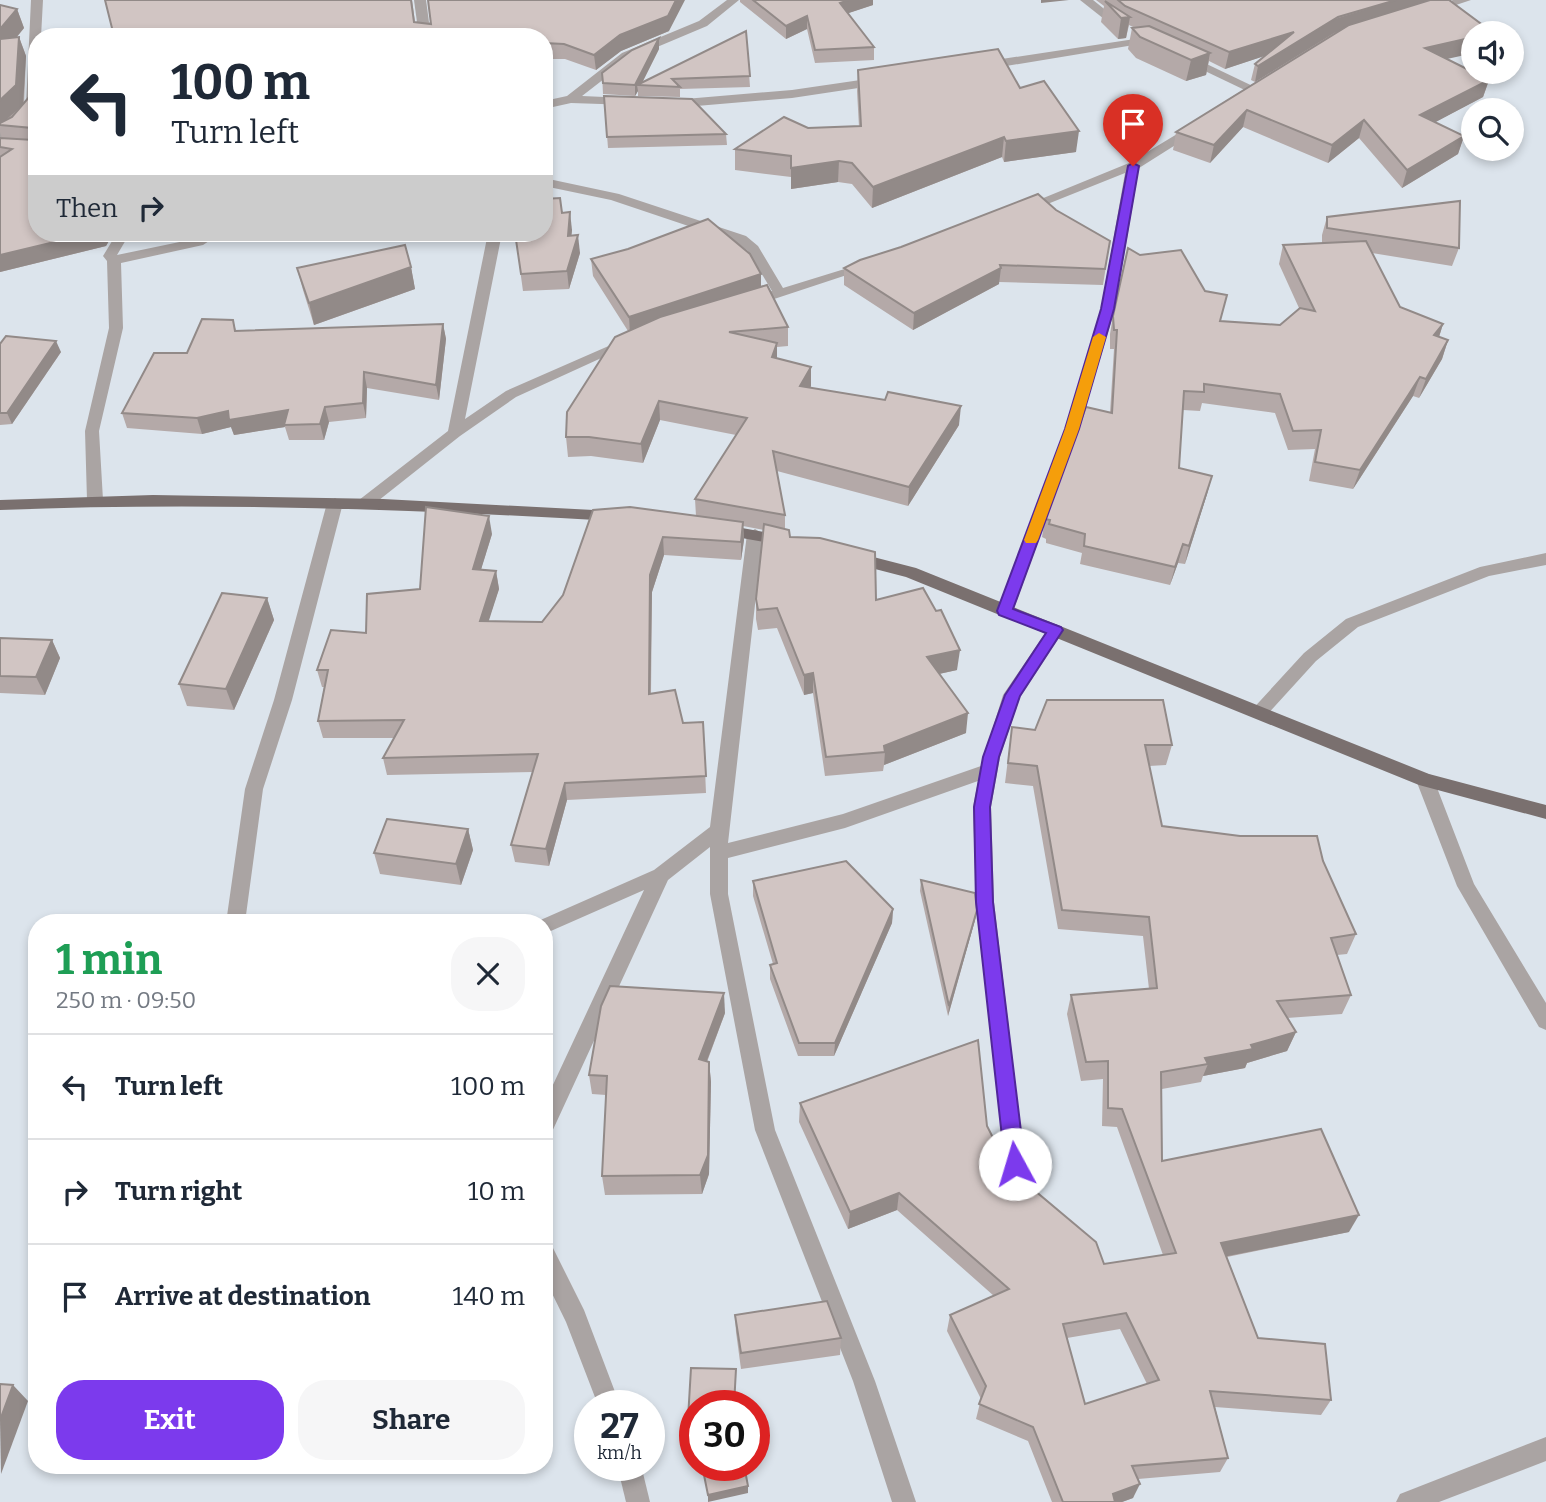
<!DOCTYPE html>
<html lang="en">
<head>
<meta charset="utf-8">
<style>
	:root { --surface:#fff; --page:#f6f6f7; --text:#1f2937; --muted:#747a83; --line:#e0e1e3; --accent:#7c3aed }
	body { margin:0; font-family:Bitter,serif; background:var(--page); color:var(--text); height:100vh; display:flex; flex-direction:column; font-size:26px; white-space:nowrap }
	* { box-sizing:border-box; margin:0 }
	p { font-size:23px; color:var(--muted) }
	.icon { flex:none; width:38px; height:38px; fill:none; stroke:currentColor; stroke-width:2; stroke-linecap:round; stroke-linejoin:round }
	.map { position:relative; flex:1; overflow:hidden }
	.side { position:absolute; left:28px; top:914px; width:525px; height:560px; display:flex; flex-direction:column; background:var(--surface); border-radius:28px; box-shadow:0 4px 10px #0003 }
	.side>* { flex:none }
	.top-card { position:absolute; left:28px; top:28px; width:525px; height:214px; border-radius:28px; box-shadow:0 4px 10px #0003; background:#fff; color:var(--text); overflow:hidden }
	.fabs { position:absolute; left:1461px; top:21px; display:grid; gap:14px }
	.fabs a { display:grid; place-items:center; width:63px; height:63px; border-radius:50%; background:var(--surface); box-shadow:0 4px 10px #0003; font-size:35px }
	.speed { position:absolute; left:574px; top:1390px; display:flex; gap:14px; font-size:35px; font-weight:700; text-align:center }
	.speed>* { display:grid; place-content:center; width:91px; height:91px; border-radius:50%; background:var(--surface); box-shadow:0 4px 10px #0003; line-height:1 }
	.speed small { font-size:18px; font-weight:400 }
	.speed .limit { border:10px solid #d22; background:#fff; color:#111 }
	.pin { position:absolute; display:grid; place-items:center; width:60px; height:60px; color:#fff; margin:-72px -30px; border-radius:50% 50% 50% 0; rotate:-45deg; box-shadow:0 0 7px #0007 }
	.pin .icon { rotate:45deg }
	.me { position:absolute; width:77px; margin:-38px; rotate:354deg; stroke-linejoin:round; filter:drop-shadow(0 0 5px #0008) }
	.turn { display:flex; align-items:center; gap:24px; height:147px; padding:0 28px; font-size:32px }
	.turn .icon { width:91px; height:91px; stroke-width:2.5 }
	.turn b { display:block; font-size:49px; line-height:60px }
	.then { display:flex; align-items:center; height:66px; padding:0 28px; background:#0003; gap:14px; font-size:26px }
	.round { display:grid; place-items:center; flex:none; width:74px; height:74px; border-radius:28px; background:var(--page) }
	.head { display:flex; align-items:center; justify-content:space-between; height:119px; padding:0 28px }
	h1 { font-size:42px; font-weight:700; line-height:52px; color:#1e9e55 }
	.action { display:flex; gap:14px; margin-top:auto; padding:14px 28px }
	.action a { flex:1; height:80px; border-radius:28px; background:var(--accent); color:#fff; font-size:28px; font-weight:700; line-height:80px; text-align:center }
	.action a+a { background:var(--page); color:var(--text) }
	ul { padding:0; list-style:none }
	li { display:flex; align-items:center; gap:21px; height:105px; padding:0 28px; border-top:2px solid var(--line) }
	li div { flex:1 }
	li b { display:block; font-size:26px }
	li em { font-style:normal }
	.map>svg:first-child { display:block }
</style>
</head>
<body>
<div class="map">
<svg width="1546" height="1502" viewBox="0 0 1546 1502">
	<rect width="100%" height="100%" fill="#dce4ec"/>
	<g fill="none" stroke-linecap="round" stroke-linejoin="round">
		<g fill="#aaa4a3" fill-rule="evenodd">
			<path d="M 31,0 L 43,0 L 41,37 L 37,37 C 37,77 48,122 0,138 L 0,129 L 14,120 L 26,106 Z"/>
			<polygon points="414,0 426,0 431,37 419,37"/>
			<polygon points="727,0 739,0 707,26 631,58 582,96 627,98 633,102 631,105 571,103 544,109 544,101 567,96 622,53 699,21"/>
			<polygon points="1080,0 1093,0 1128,28 1118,30"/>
			<polygon points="1453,0 1471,0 1432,13 1426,10"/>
			<polygon points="1148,37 1154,40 1152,42 982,70 976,66 982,62"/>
			<polygon points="1184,57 1192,57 1261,90 1251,93 1184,61"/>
			<polygon points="881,77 885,78 885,84 792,98 673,108 667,104 673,100 792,90"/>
			<polygon points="1192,125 1198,129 1196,132 1139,168 1115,309 1079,429 1013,611 1011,615 999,615 997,611 1065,429 1101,309 1125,173 1030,211 1025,212 1019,208 1129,163"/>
			<polygon points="544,178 619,194 746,236 758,246 783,288 864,263 871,267 756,305 746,305 746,299 772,291 748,251 736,242 611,200 544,186"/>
			<polygon points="117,233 130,233 117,255 194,239 205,233 221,233 203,245 121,263 123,328 99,431 103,500 95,505 87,500 85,431 109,328 107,261 103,256"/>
			<polygon points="488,233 502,233 465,419 506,391 620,341 630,341 632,344 516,397 460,436 369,508 359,508 356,504 359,500 448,431"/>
			<polygon points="335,498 343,503 292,700 263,789 246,915 249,922 230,922 227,916 245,789 274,700 327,503"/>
			<polygon points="755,529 763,534 728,843 843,814 981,766 1003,695 1050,626 1056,624 1064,630 1020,697 1000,757 991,807 994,902 1025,1165 1022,1172 1015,1175 1008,1172 1005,1165 976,902 973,807 978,781 845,828 728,858 728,894 775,1130 875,1381 916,1502 892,1502 853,1381 755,1130 710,894 710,847 668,880 551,1134 544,1136 544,1104 644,890 544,934 544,922 536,922 654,870 710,827 747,534"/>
			<polygon points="1546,553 1546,565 1489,576 1358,627 1316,661 1264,718 1258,719 1249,713 1304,653 1346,619 1480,567"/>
			<polygon points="1425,773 1431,775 1434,780 1474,884 1546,1003 1546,1030 1539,1027 1457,886 1416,780 1419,775"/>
			<polygon points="544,1243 552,1246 584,1310 620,1405 598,1405 566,1322 544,1277"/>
			<polygon points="1546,1437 1546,1461 1439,1502 1396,1502 1400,1494"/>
			<polygon points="617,1465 641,1465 650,1502 626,1502"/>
		</g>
		<g fill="#7a706f" fill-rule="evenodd">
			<path d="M 153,495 L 383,499 L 613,511 L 621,516 L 613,521 C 409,509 205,502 0,510 L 0,500 Z"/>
			<polygon points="720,524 786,536 794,541 786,546 714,533 712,529"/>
			<polygon points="854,552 916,568 1429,774 1546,805 1546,819 1419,785 906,577 848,562 846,558 848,554"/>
		</g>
	</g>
	<g fill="#b4a9a8" fill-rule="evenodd">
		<polygon points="412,0 415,22 669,31 621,51 596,70 565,59 544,59 544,37 113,32"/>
		<polygon points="740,0 873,0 873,5 848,13 874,47 874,60 815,63 807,29 786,39 740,2"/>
		<polygon points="1096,0 1449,0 1492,32 1474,33 1447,59 1489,80 1483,97 1435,122 1464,136 1458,154 1402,188 1359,138 1328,163 1243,127 1210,163 1173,150 1176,132 1334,33 1255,82 1251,80 1255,64 1264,56 1225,69 1209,61 1206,75 1186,81 1136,58 1128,49 1132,28 1135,28 1129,25 1126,38 1118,39 1101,22 1104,6"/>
		<polygon points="0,5 17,9 24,28 17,37 19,37 26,56 24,103 30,96 35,67 37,233 110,233 110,239 106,246 0,272 0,138 2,138 0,132"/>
		<polygon points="746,31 750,87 680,89 680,97 638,96 638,91 635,96 603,94 602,73 659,49 642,83"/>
		<polygon points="858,70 1020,88 1076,152 1004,162 1002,157 872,208 852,184 838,182 791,189 791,177 735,170 735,149 808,128 859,127 857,91"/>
		<polygon points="604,96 726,134 727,145 608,148"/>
		<polygon points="1056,210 1110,241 1103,285 999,282 999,284 913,330 844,285 844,268"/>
		<polygon points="562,213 572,230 571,235 580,253 569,289 523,291 515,233"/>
		<polygon points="1327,217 1459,248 1452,266 1372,253 1400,307 1443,324 1439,337 1448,340 1442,359 1419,398 1413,396 1353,489 1309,481 1315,449 1288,450 1275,413 1202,403 1200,411 1183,410 1179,468 1212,476 1207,494 1185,564 1178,563 1170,585 1080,564 1082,553 1046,543 1046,539 1042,537 1045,519 1110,413 1114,349 1110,349 1110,334 1113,316 1280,325 1299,308 1279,264 1283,245 1322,243 1322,235"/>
		<polygon points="591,259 761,287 788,327 788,346 777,347 777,358 811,386 810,388 959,425 908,506 777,471 785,515 785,529 790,537 876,600 957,670 939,674 966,733 884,765 883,771 825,776 813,693 804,695 777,628 758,630 756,619 756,599 764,530 743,526 744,540 741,560 664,555 652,592 651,694 683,723 703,722 706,793 567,800 549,866 515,862 511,845 533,772 387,775 383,758 394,738 323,738 318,721 324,687 322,687 317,670 366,633 420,589 492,534 481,569 496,571 499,589 488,621 542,622 563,595 696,516 695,499 736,435 660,420 643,463 591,456 568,457 566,437 628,331 593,276"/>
		<polygon points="411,267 415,289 314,325 303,290 297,268"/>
		<polygon points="233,320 236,331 443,324 446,339 439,400 367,388 366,418 329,422 324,440 289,440 285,427 234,435 231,427 202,434 127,428 122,413 187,353"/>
		<polygon points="0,344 61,352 12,424 0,425"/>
		<polygon points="267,598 274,620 234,710 187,706 179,684"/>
		<polygon points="0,638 52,640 60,658 45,695 0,693"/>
		<path d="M 1012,727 L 1172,745 L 1166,765 L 1149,766 L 1162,826 L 1323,861 L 1356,934 L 1347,954 L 1337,955 L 1351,995 L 1342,1014 L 1287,1018 L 1296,1032 L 1287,1051 L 1247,1063 L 1245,1068 L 1203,1076 L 1201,1082 L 1162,1089 L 1162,1161 L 1349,1232 L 1227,1257 L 1258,1338 L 1331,1400 L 1321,1415 L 1215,1407 L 1228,1458 L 1220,1472 L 1138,1479 L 1133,1498 L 1122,1502 L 1052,1502 L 1028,1441 L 976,1419 L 981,1399 L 947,1331 L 950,1315 L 994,1296 L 897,1210 L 848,1229 L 799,1122 L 800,1103 L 987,1126 L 1009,1169 L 1104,1264 L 1163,1255 L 1117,1127 L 1102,1126 L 1103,1079 L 1081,1081 L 1067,1014 L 1071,995 L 1149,989 L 1143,936 L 1058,929 L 1033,786 L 1005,783 ZM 1120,1329 L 1147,1384 L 1085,1404 L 1067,1338 Z"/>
		<polygon points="468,829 473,850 461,885 380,874 374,853"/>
		<polygon points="921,880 977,910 975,920 948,1016 920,891"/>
		<polygon points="753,881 893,909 892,923 834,1056 798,1056 770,979 770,965 773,964 753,896"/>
		<polygon points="725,1013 707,1062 709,1062 711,1082 709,1174 702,1194 605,1195 602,1176 606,1095 592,1094 589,1075"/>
		<polygon points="735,1315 841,1338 840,1355 741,1369 736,1332"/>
		<polygon points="691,1368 736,1369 735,1405 695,1405 695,1444 688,1443 687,1436"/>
	</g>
	<g fill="#928a88">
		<polygon points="676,0 685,0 669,31 621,51 596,70 594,55 620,35"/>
		<polygon points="849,0 873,0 873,5 840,16 840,3"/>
		<polygon points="1041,0 1069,0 1041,3"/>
		<polygon points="1396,0 1429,0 1334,33 1255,82 1258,66 1286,49 1225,69 1229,52"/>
		<polygon points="17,9 24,28 0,57 0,29"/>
		<polygon points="807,16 807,29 786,39 786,26"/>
		<polygon points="1130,17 1126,38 1118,39 1121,18"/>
		<polygon points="19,37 26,56 23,105 0,125 0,100"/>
		<polygon points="1474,37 1474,53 1420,65 1425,48"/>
		<polygon points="659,38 659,49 641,85 637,85 638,91 635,96 635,85"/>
		<polygon points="1210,53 1206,75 1186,81 1191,60"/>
		<polygon points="1489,80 1483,97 1415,133 1420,115"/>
		<polygon points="1247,110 1243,127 1210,163 1214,145"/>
		<polygon points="1364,120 1359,138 1328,163 1332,145"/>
		<polygon points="1079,131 1076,152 1004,162 1006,141"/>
		<polygon points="1464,136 1458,154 1402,188 1407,170"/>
		<polygon points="1004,137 1002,157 872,208 873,187"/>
		<polygon points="839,161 838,182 791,189 791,168"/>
		<polygon points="570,212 572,230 570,253 568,236"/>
		<polygon points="92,233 110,233 110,239 106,246 0,272 0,255"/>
		<polygon points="578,235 580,253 569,289 567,271"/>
		<polygon points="411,267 415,289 314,325 309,303"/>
		<polygon points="1001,268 999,284 913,330 914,313"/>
		<polygon points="761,274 761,292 630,334 629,317"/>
		<polygon points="443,324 446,339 439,400 436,385"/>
		<polygon points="1443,324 1437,343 1434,335"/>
		<polygon points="1448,340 1442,359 1419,398 1426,379"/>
		<polygon points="56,341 61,352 12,424 7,413"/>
		<polygon points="777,343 777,362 772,357"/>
		<polygon points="811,367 811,386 799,405 800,386"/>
		<polygon points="364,372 367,388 366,418 363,403"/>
		<polygon points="1420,377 1413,396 1353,489 1360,470"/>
		<polygon points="659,401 660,420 643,463 641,444"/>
		<polygon points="961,406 959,425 908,506 909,487"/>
		<polygon points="325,407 329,422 324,440 320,424"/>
		<polygon points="288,410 284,425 285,427 234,435 231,427 202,434 197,418 228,411"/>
		<polygon points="1212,476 1207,494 1185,564 1189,546"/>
		<polygon points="489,516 492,534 476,586 473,569"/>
		<polygon points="743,522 744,540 741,560 741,542"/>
		<polygon points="663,537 664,555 652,592 650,712 649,694 650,575"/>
		<polygon points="1183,544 1178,563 1170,585 1175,567"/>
		<polygon points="496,571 499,589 483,639 480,621"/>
		<polygon points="267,598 274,620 234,710 226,689"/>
		<polygon points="52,640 60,658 45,695 36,677"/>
		<polygon points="960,650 957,670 925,677 927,657"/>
		<polygon points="813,673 813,693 804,695 804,675"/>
		<polygon points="968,713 966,733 884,765 885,752 884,746"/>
		<polygon points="565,783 567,800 549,866 546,849"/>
		<polygon points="468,829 473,850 461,885 456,864"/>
		<polygon points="893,909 892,923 834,1056 835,1043"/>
		<polygon points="977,910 975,920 948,1016 949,1006"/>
		<polygon points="724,993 725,1013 700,1079 699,1059"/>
		<polygon points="1296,1032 1287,1051 1247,1063 1245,1068 1203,1076 1208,1064 1205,1058"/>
		<polygon points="709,1062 711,1082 709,1174 702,1194 700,1175"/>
		<polygon points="899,1193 897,1210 848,1229 850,1212"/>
		<polygon points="1359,1215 1349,1232 1213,1259 1221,1243"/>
		<polygon points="13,1385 28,1401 1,1474 0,1420"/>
		<polygon points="1140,1484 1133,1498 1122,1502 1109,1502 1113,1494"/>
		<polygon points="748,1486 748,1493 708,1502 708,1495"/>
	</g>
	<g fill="#d1c5c3" stroke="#928a88" stroke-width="2" fill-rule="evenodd">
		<polygon points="105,0 411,0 414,22 431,24 428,0 676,0 668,16 620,35 594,55 564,44 544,43 544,37 63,37 113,32"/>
		<polygon points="753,0 849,0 840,3 874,47 815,50 807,16 786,26"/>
		<polygon points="1118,0 1396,0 1338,17 1258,66 1255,64 1294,32 1229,52 1125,6"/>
		<polygon points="1430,0 1449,0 1492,32 1474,33 1474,37 1425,48 1489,80 1420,115 1464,136 1407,170 1364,120 1332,145 1247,110 1214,145 1176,132 1349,25"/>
		<polygon points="1105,1 1130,17 1121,18"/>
		<polygon points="0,5 17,9 0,29"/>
		<polygon points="1149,26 1210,53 1191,60 1140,37 1132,28"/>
		<polygon points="746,31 750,76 672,79 680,87 637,85"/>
		<polygon points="19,37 16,85 0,100 0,39"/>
		<polygon points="659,38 635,85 603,83 602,73 632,50"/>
		<polygon points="37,39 37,233 92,233 0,255 0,157 12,149 0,147 0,138 33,140 32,128 0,125 0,123 12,117 30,96 35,67 35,40"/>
		<polygon points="998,49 1020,88 1044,81 1079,131 1006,141 1004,137 873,187 852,163 839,161 791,168 791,156 735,149 784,117 808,128 861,126 858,70"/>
		<polygon points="604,96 692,99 726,134 607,137"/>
		<polygon points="1038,194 1056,210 1110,241 1105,269 1000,265 1001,268 914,313 844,268 860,260 901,247"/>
		<polygon points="560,198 562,213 570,212 568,236 578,235 567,271 521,274 515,233 544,233 544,199"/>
		<polygon points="1460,201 1459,248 1327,228 1327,217"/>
		<polygon points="708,219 750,254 761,274 629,317 591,259 628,249"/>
		<polygon points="1366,241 1400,307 1443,324 1434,335 1448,340 1426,379 1420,377 1360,470 1315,462 1321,430 1293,431 1280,394 1204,384 1204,392 1184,391 1179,468 1212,476 1189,546 1183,544 1175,567 1084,546 1085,534 1049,524 1050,520 1045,519 1086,407 1112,413 1117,330 1114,330 1113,316 1128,248 1140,255 1181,250 1205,291 1227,295 1220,321 1280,325 1300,308 1315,311 1283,245"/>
		<polygon points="405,245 411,267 309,303 297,268"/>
		<polygon points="767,285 788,327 729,332 777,343 772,357 811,367 800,386 885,400 888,392 961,406 909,487 773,451 785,515 695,499 747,418 659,401 641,444 589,437 566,437 567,412 615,337 660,317"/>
		<polygon points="202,319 233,320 235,331 443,324 436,385 364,372 363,403 325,407 320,424 284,425 288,410 229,420 228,411 197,418 122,413 154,353 187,353"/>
		<polygon points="6,336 56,341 7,413 0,413 0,344"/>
		<polygon points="426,507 489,516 473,569 496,571 480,621 542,622 563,595 593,510 630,507 743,522 741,542 663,537 650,575 649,694 675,690 683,723 703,722 706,776 565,783 546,849 511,845 538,754 383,758 404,720 318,721 328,670 317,670 331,630 366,633 367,594 420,589"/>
		<polygon points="764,524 789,530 790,537 820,538 875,552 876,600 923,588 936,611 941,610 960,650 927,657 968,713 884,746 885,752 826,757 813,673 804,675 777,608 758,610 756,599"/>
		<polygon points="222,593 267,598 226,689 179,684"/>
		<polygon points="0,638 52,640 36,677 0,676"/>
		<path d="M 1047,700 L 1163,700 L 1172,745 L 1145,745 L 1162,826 L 1240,836 L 1317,836 L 1323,861 L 1356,934 L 1331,938 L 1351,995 L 1277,1001 L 1296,1032 L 1251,1045 L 1253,1049 L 1205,1058 L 1208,1064 L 1161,1072 L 1162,1161 L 1321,1129 L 1359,1215 L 1221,1243 L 1258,1338 L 1325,1344 L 1331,1400 L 1210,1391 L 1228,1458 L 1132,1466 L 1140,1484 L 1113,1494 L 1115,1502 L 1063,1502 L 1033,1427 L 979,1404 L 986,1386 L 950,1315 L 1009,1289 L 899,1193 L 850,1212 L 800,1103 L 978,1040 L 987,1126 L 1009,1169 L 1096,1242 L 1104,1264 L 1176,1253 L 1122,1109 L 1108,1108 L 1108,1061 L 1086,1062 L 1071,995 L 1157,988 L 1149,917 L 1062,910 L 1037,766 L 1008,763 L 1012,727 L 1035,730 ZM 1126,1313 L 1159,1380 L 1085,1404 L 1063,1324 Z"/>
		<polygon points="387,819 468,829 456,864 374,853"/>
		<polygon points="846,861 893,909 835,1043 799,1043 770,965 777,963 753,881"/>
		<polygon points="921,880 975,893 977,910 949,1006"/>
		<polygon points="610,986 724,993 699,1059 709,1062 708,1155 700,1175 602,1176 607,1076 589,1075 601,1006"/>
		<polygon points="827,1301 841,1338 741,1353 735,1315"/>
		<polygon points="691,1368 736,1369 734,1405 695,1405 695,1436 687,1436"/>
		<polygon points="0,1384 13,1385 0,1420"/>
		<polygon points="702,1465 744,1465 748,1486 708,1495"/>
	</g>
	<polygon fill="#7c3aed" stroke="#51269a" stroke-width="2" points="1133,163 1139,166 1114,309 1079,429 1013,609 1061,627 1063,630 1020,696 999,757 990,807 993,902 1025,1164 1022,1171 1015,1173 1008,1171 1005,1164 976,902 974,807 983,757 1005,695 1046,633 999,615 997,611 1065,429 1101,309 1128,166"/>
	<polygon fill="#f59e0b" points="1099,333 1106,337 1079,429 1038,540 1036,543 1026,543 1024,540 1065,429 1093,337"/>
</svg>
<div class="fabs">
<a><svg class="icon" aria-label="sound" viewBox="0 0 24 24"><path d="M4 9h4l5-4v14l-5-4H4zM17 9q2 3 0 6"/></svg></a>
<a><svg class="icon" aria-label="search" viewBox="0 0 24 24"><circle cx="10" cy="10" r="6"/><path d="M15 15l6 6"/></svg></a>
</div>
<div class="speed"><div>27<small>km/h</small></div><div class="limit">30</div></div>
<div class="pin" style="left:1133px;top:166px;background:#d93025"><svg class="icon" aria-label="arrive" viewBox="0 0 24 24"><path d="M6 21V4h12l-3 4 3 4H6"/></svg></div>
<svg class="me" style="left:1015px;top:1164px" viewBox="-20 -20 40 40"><circle r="19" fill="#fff"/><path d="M0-13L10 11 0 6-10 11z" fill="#7c3aed"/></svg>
<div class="top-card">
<div class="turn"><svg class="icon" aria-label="left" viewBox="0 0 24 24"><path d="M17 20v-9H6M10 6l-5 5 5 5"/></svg><div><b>100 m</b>Turn left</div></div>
<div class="then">Then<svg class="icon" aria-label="right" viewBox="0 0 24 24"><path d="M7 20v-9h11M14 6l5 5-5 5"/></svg></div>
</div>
<section class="side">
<div class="head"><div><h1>1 min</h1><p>250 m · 09:50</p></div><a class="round"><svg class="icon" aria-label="close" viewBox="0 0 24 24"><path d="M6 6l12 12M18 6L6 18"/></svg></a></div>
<ul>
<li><svg class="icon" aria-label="left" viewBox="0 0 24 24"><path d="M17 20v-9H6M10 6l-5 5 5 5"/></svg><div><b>Turn left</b></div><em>100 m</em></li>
<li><svg class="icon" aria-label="right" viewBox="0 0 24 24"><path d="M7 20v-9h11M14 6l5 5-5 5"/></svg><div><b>Turn right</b></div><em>10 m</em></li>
<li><svg class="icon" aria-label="arrive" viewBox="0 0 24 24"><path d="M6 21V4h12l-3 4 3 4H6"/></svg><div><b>Arrive at destination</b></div><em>140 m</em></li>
</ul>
<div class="action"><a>Exit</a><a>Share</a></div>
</section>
</div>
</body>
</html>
